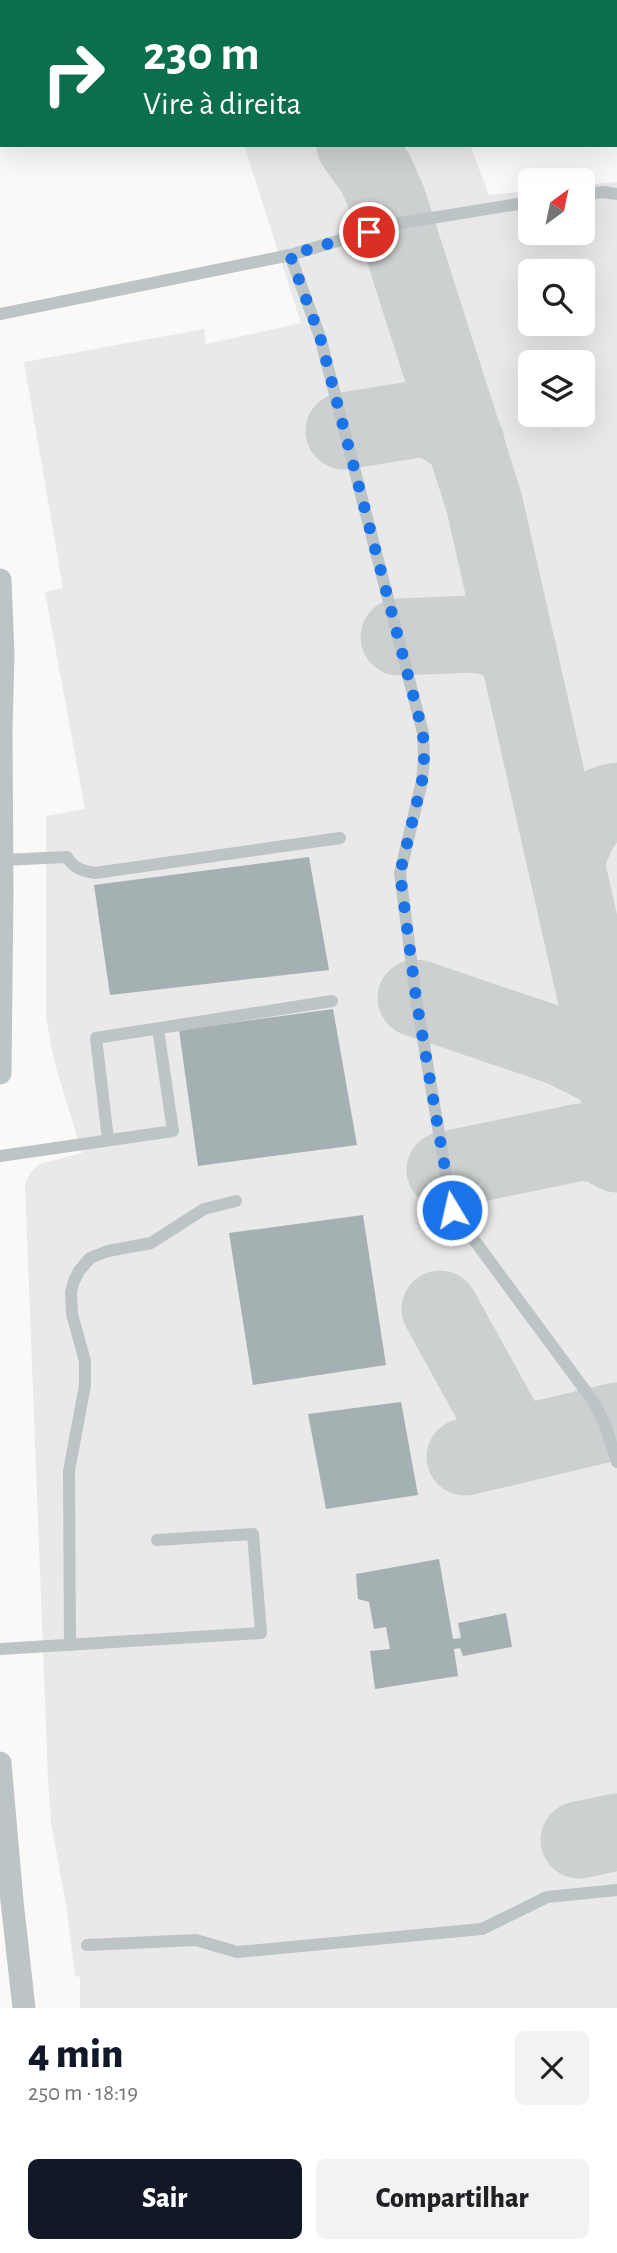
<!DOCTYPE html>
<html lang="pt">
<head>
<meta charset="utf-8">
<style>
	:root { --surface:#fff; --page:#f2f2f2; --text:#202124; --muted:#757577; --accent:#111827 }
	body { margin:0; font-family:"Alegreya Sans",sans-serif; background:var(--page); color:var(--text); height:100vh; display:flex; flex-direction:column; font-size:26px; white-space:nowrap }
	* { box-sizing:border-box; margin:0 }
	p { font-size:23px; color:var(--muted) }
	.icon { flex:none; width:38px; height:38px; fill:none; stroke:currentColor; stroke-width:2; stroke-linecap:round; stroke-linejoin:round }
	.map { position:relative; height:2008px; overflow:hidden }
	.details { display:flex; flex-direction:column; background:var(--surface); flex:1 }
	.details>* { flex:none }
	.guide { position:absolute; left:0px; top:0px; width:618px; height:147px; box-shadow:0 7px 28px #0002; background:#0b6e4f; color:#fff; overflow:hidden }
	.needle { width:46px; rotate:33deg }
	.buttons { position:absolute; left:518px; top:168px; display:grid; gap:14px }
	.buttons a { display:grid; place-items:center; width:77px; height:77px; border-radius:10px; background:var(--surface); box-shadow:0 7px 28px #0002; font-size:35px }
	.pin { position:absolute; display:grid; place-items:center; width:60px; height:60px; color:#fff; margin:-30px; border:4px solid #fff; border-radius:50%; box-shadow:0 2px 7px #0007 }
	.me { position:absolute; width:77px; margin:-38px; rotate:351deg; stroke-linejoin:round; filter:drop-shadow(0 0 5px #0008) }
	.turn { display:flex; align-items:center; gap:24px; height:147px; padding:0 28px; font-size:32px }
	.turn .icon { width:91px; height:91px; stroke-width:2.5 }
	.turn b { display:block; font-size:49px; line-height:60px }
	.round { display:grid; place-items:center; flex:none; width:74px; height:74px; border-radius:10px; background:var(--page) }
	.headline { display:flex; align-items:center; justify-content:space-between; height:119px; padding:0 28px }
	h1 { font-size:42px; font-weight:800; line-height:52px; color:var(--accent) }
	.action { display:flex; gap:14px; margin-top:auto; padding:14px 28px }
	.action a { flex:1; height:80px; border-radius:10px; background:var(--accent); color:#fff; font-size:28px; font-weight:800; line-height:80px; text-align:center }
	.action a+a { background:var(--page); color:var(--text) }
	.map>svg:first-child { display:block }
</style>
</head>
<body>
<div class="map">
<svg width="617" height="2008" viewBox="0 0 617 2008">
	<rect width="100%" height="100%" fill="#faf9f8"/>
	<path fill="#e8e9e8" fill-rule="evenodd" d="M 244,145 L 470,145 L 489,195 L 530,191 L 530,233 L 583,233 L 583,185 L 617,182 L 617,2008 L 80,2008 L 80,1977 L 75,1976 L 67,1911 L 51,1822 L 48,1779 L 25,1184 L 30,1173 L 39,1164 L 82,1153 L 54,1061 L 46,1017 L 46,816 L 85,809 L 45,592 L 63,588 L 24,362 L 204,329 L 206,344 L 301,323 ZM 530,271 L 583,271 L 583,324 L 530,324 ZM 530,362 L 583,362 L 583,415 L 530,415 Z"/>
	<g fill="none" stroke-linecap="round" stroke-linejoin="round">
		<g stroke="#ccd0d1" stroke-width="77">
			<polyline points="355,145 375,172 388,201 484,502 617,1089"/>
			<polyline points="344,431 424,418 444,426 466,442"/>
			<polyline points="399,637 472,634 493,637 518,651"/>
			<path d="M 566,862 C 575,835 586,806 617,801"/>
			<polyline points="416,998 561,1047 613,1073"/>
			<polyline points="445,1170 581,1142 601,1145 617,1154"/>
			<polyline points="440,1309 515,1445"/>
			<polyline points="465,1457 617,1421"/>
			<polyline points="579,1840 617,1832"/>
		</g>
	</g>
	<g fill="#a5b0b2">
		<polygon points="309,857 329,970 110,995 94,885"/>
		<polygon points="333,1009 357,1145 198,1166 179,1030"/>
		<polygon points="363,1215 386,1365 253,1385 229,1233"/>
		<polygon points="401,1402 418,1495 326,1509 308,1414"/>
		<polygon points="439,1559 453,1639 461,1638 458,1623 506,1613 512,1647 463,1656 460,1648 454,1649 458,1676 375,1689 370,1651 390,1649 386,1627 374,1629 369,1602 358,1599 356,1574"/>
	</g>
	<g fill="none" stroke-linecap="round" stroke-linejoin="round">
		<g stroke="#bdc4c5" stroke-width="12">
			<polyline points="583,194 603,192 617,194"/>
			<polyline points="290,255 320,337 423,733 424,758 422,781 400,873 416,998 452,1210 593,1401 605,1424 617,1462"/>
			<polyline points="0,314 290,255 395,224 530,202"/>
			<path d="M 2,860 L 67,857 C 73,868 83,871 95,873 L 340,838"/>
			<polyline points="108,1139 96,1038 332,1001"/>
			<polyline points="0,1156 173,1131 158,1029"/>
			<polyline points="70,1645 69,1471 85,1385 85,1361 72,1314 71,1292 74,1281 79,1271 90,1258 108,1251 151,1243 204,1209 236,1201"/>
			<polyline points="0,1649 261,1633 253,1534 157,1540"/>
			<polyline points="87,1945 196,1940 237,1952 482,1929 547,1897 617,1890"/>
		</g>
		<g stroke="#bdc4c5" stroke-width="23">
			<polyline points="0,580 3,655 1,730 2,890 0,1073"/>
			<polyline points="0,1763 12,1901 24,2008"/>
		</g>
		<g stroke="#d6dbdc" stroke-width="37">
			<polyline points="585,0 590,2"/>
			<polyline points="616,12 617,13"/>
		</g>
	</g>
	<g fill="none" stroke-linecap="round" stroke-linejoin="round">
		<polyline stroke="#1a73e8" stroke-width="12" stroke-dasharray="0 21.6" points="369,232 290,255 320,337 423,733 424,758 422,781 400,873 416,998 452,1210"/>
	</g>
</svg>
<div class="buttons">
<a><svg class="needle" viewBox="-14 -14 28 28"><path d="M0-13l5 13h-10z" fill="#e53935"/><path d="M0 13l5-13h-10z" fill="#757577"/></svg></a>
<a><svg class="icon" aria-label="search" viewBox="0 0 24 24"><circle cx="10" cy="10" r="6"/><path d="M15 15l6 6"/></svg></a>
<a><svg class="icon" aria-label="layers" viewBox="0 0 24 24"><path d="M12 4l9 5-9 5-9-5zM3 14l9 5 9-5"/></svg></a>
</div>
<div class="pin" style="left:369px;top:232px;background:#d93025"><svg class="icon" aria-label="arrive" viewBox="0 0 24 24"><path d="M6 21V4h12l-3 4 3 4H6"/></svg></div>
<svg class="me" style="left:452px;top:1210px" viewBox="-20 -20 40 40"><circle r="17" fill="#1a73e8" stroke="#fff" stroke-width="3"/><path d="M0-11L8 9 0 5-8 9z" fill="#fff"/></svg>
<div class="guide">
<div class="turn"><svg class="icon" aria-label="right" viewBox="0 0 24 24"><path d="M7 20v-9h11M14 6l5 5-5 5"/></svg><div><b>230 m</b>Vire à direita</div></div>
</div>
</div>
<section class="details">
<div class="headline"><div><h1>4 min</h1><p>250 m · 18:19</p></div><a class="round"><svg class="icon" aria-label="close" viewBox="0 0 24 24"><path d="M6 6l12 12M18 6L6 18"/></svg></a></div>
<div class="action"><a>Sair</a><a>Compartilhar</a></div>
</section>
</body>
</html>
